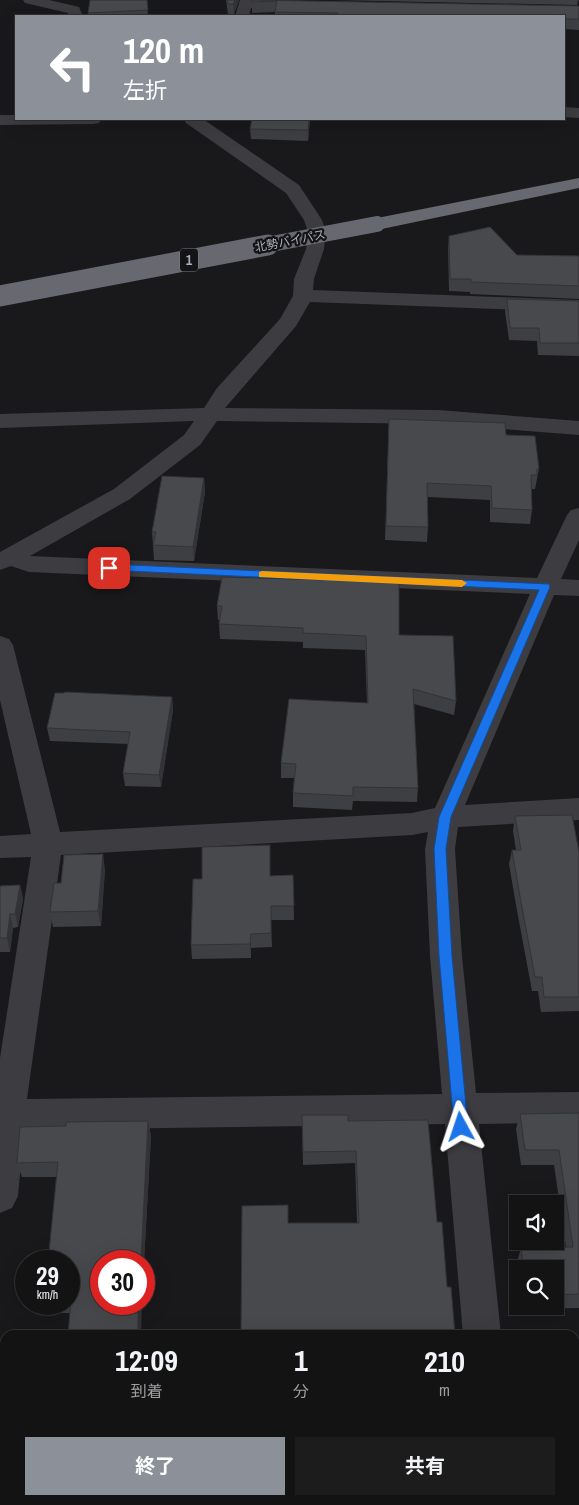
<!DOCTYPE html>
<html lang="ja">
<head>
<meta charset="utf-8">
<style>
	:root { --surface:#131314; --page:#1c1c1d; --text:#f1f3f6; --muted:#9d9ea0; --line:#323234; --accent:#8c9099 }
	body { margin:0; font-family:"Archivo Narrow","Noto Sans JP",sans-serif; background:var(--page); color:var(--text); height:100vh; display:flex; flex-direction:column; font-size:19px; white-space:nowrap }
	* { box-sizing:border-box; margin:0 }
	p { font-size:16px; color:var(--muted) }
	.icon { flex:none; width:28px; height:28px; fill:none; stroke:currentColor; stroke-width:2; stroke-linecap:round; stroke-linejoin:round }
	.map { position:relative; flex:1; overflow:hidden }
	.side { position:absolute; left:0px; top:1330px; width:580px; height:175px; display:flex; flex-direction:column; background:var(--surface); border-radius:15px 15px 0 0; box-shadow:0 5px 20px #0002,0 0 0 1px var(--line) }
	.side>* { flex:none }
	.top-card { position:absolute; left:15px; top:15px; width:550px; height:105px; border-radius:0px; box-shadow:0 5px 20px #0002,0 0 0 1px var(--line); background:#8c9099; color:#fff; overflow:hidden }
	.fabs { position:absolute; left:509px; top:1195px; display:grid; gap:10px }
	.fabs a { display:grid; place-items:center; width:55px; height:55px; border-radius:0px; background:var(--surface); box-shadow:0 5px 20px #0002,0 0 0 1px var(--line); font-size:25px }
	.speed { position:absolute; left:15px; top:1250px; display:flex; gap:10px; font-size:25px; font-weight:700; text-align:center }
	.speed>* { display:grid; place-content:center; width:65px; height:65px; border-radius:50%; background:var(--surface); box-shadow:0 5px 20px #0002,0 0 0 1px var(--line); line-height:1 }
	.speed small { font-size:12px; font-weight:400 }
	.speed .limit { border:8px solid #d22; background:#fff; color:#111 }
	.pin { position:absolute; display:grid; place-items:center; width:42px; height:42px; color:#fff; margin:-21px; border-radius:10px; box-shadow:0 2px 8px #0006 }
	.me { position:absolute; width:55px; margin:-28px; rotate:355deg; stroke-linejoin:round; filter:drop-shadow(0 0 4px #0008) }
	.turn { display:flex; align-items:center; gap:18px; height:105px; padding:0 25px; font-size:22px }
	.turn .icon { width:65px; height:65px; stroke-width:2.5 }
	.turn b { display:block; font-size:35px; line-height:42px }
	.eta { display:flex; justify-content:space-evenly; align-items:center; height:85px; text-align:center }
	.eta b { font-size:30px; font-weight:700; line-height:35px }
	.cta { display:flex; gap:10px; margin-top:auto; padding:10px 25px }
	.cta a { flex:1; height:58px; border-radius:0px; background:var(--accent); color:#fff; font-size:20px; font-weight:700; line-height:58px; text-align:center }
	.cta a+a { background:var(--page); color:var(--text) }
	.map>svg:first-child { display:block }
</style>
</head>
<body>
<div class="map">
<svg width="579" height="1505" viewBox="0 0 579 1505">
	<rect width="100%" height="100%" fill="#19191b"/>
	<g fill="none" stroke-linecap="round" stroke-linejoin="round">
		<g fill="#3c3c41" fill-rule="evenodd">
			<polygon points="23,0 49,0 79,7 83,16 69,16 68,13 25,3"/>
			<polygon points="240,0 289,0 295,4 293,7 288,8 251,8 249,16 235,16"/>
			<polygon points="564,107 579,108 579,118 564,117"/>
			<polygon points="0,115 16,115 16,119 101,119 99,123 93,124 0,125"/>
			<path d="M 184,119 L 203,119 L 299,185 L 322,220 L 326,232 L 324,249 L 314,279 L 313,290 L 579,300 L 579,312 L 310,302 L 296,326 L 225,408 L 438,410 L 579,421 L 579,435 L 438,424 L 217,421 L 200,445 L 130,499 L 30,556 L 537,578 L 567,515 L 571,510 L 579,508 L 579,540 L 561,579 L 579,580 L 579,596 L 554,595 L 465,805 L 579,798 L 579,820 L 458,827 L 455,849 L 462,956 L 476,1093 L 579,1092 L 579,1122 L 479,1124 L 501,1335 L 463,1335 L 445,1124 L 24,1130 L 18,1196 L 12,1208 L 0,1213 L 0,1058 L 31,857 L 0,858 L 0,836 L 31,834 L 0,700 L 0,636 L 9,639 L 13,645 L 60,832 L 412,813 L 435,808 L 530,594 L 29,572 L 11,566 L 0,570 L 0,552 L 114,489 L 184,435 L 194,421 L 0,428 L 0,414 L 204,408 L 217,388 L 280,319 L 293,296 L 294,279 L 306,249 L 308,232 L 304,220 L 286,193 L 186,123 ZM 428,832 L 425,849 L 430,956 L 442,1094 L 27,1099 L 61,855 L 412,835 Z"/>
			<rect x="478" y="1500" width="40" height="5"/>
		</g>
		<polygon fill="#676870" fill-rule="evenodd" points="579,178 579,188 377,230 371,228 368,224 371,220 377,218"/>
		<polyline stroke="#676870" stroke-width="16" points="261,246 377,224"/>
		<polyline stroke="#676870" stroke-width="21" points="0,296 268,245"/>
	</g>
	<g fill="#3e3f42">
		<polygon points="147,0 148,16 88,16 88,13"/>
		<polygon points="226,0 239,0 234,14 228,14"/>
		<polygon points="252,0 579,6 579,30 564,29 564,16 275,16 275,12 252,13"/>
		<polygon points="333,0 578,0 577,5"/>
		<polygon points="252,119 310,119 308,141 251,139 250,129"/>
		<polygon points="449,236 517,255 579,256 579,299 470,294 470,292 449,291 448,248"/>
		<polygon points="507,299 579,301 579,356 538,355 537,341 509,340 505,311"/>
		<polygon points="389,419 506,435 539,469 535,489 531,489 532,510 530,524 490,522 490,500 428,497 428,527 427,542 385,540"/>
		<polygon points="204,478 205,492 194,561 154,560 152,532"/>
		<polygon points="222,577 399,635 456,701 454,715 414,704 418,788 417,802 353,801 352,810 293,807 293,793 294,778 281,778 281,763 367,703 365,650 303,648 303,642 220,639 219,624 220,620 218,620 217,606"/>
		<polygon points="172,697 173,710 161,787 125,786 123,773 128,744 50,741 47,728"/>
		<polygon points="515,816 579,852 579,1011 541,1012 538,991 532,991 516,905 509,864 512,850 516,850 513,831"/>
		<polygon points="105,869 101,926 53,927 50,912 61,883"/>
		<polygon points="293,875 294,920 271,920 272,947 251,948 251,958 192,959 191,945 202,879"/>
		<polygon points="20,885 23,899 18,927 13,928 10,952 0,952 0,886"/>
		<polygon points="579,1113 579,1308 523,1309 522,1306 555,1306 555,1269 518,1269 517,1262 521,1248 566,1247 554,1165 521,1165 516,1129 520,1114"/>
		<polygon points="302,1115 348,1121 437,1222 455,1335 288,1223 357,1223 355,1163 303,1165"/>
		<polygon points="148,1121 151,1136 141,1314 141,1331 142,1331 143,1335 68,1335 70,1313 60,1313 57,1304 69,1304 69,1261 52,1261 49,1252 57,1177 22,1177 17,1163 66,1126"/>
	</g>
	<g fill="#323336">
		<polygon points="235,0 239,0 234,14 233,4"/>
		<polygon points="309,119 310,119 308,141 308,130"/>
		<polygon points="204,478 205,492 194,561 193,547"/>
		<polygon points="172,697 173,710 161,787 159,775"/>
		<polygon points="103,854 105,869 101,926 98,911"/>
		<polygon points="20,885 23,899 18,927 15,914"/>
		<polygon points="10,914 13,928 10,952 7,938"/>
		<polygon points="251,934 251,958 250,944"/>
		<polygon points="148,1121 151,1136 144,1264 144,1261 141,1261"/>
		<polygon points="138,1304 142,1304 141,1335 138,1331"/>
	</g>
	<g fill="#48494d" stroke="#323336">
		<polygon points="90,0 147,0 148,10 88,13"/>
		<polygon points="227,0 235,0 233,4 228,4"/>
		<polygon points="252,0 579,6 579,19 564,19 564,16 337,16 338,13 275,12 277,1 252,2"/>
		<polygon points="252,119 309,119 308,130 250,129"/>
		<polygon points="490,227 517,255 579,256 579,286 471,282 471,279 450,279 449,236"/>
		<polygon points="507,299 579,301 579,343 540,343 539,328 510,328"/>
		<polygon points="389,419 505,423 506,435 535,436 539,469 537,469 537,475 531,475 532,510 492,508 491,486 427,483 428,527 386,526"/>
		<polygon points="162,476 204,478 193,547 153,545 156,532 152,532"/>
		<polygon points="222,577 399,582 399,635 453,636 456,701 413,689 418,788 353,787 353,796 293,793 296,764 281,763 289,699 368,703 366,636 303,633 303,628 219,624 222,606 217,606"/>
		<polygon points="65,692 172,697 159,775 123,773 130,732 47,728 55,693 64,693"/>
		<polygon points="572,815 579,852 579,997 544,997 542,977 535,977 519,891 512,850 521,850 515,816"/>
		<polygon points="270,845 270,876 293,875 294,906 271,906 271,933 251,934 250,944 191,945 193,879 202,879 202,847"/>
		<polygon points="103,854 98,911 50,912 54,883 61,883 64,855"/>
		<polygon points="20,885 15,914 10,914 7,938 0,938 0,886"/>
		<polygon points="579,1113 579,1294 555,1295 555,1269 524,1269 521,1248 573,1247 559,1150 525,1150 520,1114"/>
		<polygon points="302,1115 348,1115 348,1121 428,1120 437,1222 442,1222 447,1287 451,1287 455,1335 241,1335 242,1206 288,1205 288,1223 359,1223 356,1151 303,1152"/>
		<polygon points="148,1121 141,1261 101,1261 101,1304 138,1304 138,1331 142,1331 142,1335 68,1335 71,1300 69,1300 69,1261 59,1261 60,1252 49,1252 58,1162 17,1163 20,1127 66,1126 66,1122"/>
	</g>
	<polygon fill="#1a73e8" stroke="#114b97" points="109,564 549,584 550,587 451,817 446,849 452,956 468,1127 466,1131 461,1133 456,1131 454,1127 439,956 434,849 439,817 539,590 105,570 104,568"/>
	<polygon fill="#f59e0b" points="262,571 462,580 467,583 462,587 259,577 259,572"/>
	<g text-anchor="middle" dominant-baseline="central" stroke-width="4.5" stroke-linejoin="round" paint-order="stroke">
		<g font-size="12" fill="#acafb9" stroke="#141416">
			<text transform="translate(290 241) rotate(-11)">北勢バイパス</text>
		</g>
		<rect fill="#141416" stroke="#7e8088" stroke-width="1" x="180" y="248.5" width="18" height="23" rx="4"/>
		<g font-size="14" font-weight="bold" fill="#acafb9">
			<text x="189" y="260">1</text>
		</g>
	</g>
</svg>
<div class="fabs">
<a><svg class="icon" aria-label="sound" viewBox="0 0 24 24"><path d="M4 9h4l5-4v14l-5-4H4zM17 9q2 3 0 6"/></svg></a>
<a><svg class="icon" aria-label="search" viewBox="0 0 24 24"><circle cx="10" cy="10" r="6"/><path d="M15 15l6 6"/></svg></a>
</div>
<div class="speed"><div>29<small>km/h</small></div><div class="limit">30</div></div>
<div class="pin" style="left:109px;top:568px;background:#d93025"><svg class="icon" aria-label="arrive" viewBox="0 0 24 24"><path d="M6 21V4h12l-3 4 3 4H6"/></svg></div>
<svg class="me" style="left:461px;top:1127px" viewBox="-20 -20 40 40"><path d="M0-17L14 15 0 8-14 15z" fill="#1a73e8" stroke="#fff" stroke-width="4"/></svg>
<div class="top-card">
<div class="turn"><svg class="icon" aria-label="left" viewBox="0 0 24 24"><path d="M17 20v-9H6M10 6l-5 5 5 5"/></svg><div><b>120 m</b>左折</div></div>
</div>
<section class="side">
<div class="eta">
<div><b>12:09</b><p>到着</p></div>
<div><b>1</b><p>分</p></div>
<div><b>210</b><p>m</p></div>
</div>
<div class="cta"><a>終了</a><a>共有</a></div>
</section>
</div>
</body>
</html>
